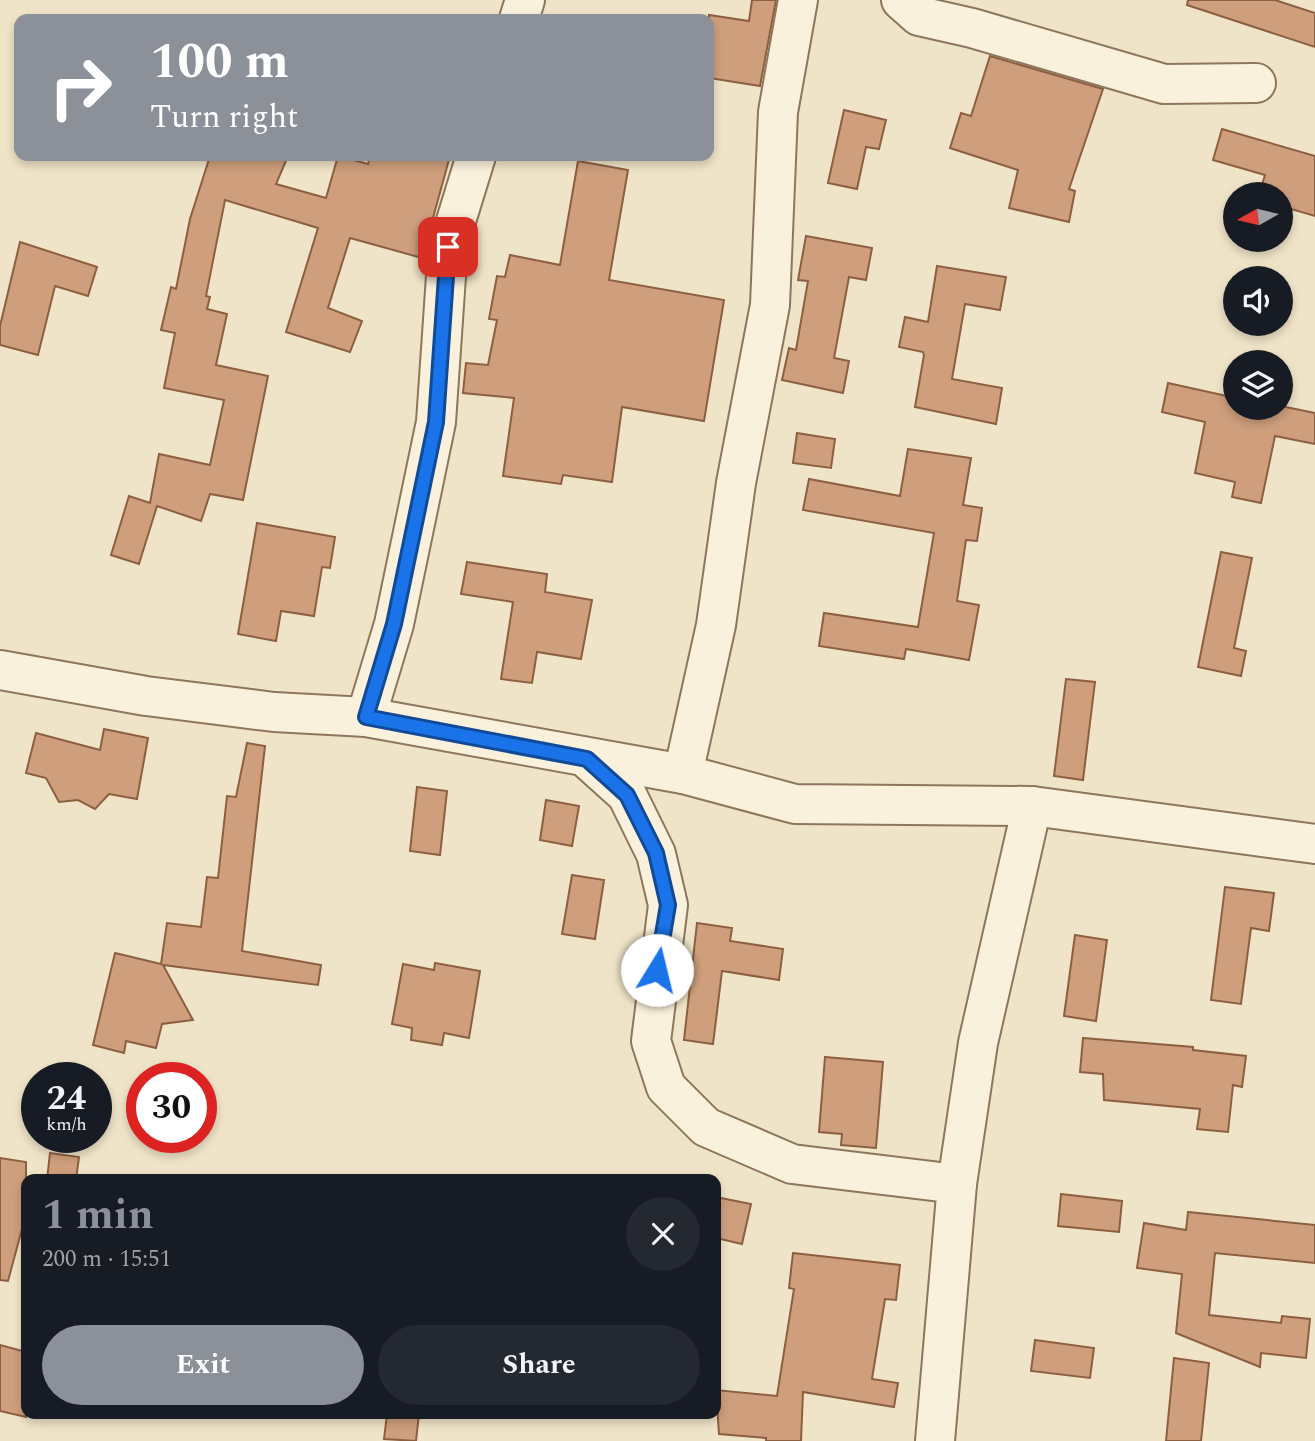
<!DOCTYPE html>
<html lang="en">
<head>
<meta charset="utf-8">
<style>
	:root { --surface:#171b24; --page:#242831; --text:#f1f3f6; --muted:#9ea1a6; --accent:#8c9099 }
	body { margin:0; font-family:Spectral,serif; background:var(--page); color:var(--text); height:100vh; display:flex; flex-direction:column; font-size:26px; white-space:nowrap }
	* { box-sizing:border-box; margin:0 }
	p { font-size:23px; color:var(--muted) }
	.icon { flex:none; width:38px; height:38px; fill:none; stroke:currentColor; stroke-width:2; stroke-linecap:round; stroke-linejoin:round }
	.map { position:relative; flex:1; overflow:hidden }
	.side { position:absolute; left:21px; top:1174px; width:700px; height:245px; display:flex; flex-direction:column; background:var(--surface); border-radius:14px; box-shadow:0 4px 10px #0003 }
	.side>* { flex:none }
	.banner { position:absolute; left:14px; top:14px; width:700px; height:147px; border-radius:14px; box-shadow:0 4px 10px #0003; background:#8c9099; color:#fff; overflow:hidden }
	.needle { width:46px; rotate:262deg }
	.fabs { position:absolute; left:1223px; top:182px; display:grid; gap:14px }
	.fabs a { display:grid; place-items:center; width:70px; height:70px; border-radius:50%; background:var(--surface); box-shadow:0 4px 10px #0003; font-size:35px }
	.speed { position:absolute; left:21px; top:1062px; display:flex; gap:14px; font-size:35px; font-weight:700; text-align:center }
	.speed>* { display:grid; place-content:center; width:91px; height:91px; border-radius:50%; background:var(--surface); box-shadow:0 4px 10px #0003; line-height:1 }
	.speed small { font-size:18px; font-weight:400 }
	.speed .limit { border:10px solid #d22; background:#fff; color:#111 }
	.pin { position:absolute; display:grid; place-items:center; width:60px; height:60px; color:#fff; margin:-30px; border-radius:14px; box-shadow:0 4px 10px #0006 }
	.me { position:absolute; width:77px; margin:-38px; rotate:9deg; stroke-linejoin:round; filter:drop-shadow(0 0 5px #0008) }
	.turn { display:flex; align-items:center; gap:24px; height:147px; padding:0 21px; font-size:32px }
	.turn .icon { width:91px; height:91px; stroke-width:2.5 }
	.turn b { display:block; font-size:49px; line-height:60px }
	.round { display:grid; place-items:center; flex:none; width:74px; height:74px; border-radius:37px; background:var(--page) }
	.overview { display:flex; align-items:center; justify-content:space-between; height:119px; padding:0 21px }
	h1 { font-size:42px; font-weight:700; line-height:52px; color:var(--accent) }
	.action { display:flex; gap:14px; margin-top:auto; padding:14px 21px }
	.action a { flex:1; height:80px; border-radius:42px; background:var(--accent); color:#fff; font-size:28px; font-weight:700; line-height:80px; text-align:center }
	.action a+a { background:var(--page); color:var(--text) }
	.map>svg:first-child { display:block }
</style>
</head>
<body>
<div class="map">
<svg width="1315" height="1441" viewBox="0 0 1315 1441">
	<rect width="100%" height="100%" fill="#f0e4c8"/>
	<g fill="#cf9f7d" stroke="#8d5f41" stroke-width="2">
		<polygon points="752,0 776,0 760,86 709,78 709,15 749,21"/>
		<polygon points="1188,0 1275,0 1315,13 1315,47 1187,5"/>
		<polygon points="990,56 1103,89 1069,189 1075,191 1069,222 1009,208 1018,170 950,148 961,113 971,116"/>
		<polygon points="844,110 886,120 879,149 866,147 857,189 828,183"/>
		<polygon points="1222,129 1315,156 1315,216 1281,206 1281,194 1259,194 1265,175 1213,160"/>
		<polygon points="210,156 288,156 276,184 326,198 338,156 368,164 370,156 450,156 422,258 350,238 328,308 362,321 350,352 286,332 318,228 225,200 206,296 210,297 207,309 227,314 216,365 268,376 243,500 210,494 201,521 157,506 139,564 111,555 129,496 150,503 159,454 210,465 224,400 164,388 175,333 161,330 171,287 176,289 190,219"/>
		<polygon points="578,161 628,170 609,280 724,300 704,421 622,407 612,482 563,475 561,484 503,476 514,398 463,393 466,363 488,365 497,320 489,319 497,276 505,277 510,255 560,265"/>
		<polygon points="806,236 872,248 866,280 849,277 834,358 849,361 843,393 782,380 789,348 796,350 808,281 798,280"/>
		<polygon points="20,242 97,267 88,296 55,286 38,355 0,345 0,326"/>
		<polygon points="937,266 1006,277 1000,310 965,304 952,379 1002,388 996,424 915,407 924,355 923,352 899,347 905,317 928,322"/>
		<polygon points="1168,383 1236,398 1236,408 1281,406 1315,413 1315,444 1275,436 1261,503 1232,497 1235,482 1195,473 1205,422 1162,412"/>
		<polygon points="797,433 835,439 831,468 793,463"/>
		<polygon points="908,449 971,458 963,505 982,508 977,541 966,540 957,601 979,605 969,660 906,649 904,659 819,646 824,613 918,627 934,533 803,510 809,479 900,496"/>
		<polygon points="257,523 335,537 330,568 322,567 314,616 281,611 276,641 238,634"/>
		<polygon points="1221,552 1252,558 1234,648 1246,651 1241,676 1198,667"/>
		<polygon points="467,562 547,574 545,592 592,600 581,659 537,652 532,683 501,679 513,602 461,594"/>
		<polygon points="1066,679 1095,682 1083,780 1054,776"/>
		<polygon points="104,729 148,738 137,799 109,794 95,809 78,800 59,802 46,778 26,773 36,733 100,750"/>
		<polygon points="247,743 265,746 242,951 321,965 318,985 163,965 193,1020 162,1024 156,1048 126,1041 124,1053 93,1045 115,953 161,964 167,923 201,927 207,877 218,878 227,796 236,797"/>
		<polygon points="417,787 447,791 440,855 410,851"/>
		<polygon points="546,800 579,806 572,846 540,840"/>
		<polygon points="572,875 604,880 595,939 562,934"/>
		<polygon points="1225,887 1274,893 1269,931 1251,928 1241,1004 1211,1000"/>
		<polygon points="697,923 732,928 730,941 783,949 779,980 722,971 713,1044 684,1040"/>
		<polygon points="1075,935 1107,940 1096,1021 1064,1016"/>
		<polygon points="435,963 480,971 469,1038 444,1033 442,1045 411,1040 412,1028 392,1024 403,964 434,970"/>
		<polygon points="1083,1038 1193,1047 1193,1050 1246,1056 1242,1087 1233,1085 1228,1132 1197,1129 1200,1109 1104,1100 1103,1074 1080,1072"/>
		<polygon points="825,1057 883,1062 876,1148 841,1145 842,1134 819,1132"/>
		<polygon points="50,1153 79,1157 76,1180 47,1180"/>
		<polygon points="0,1158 26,1162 26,1229 22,1229 8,1281 0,1280"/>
		<polygon points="1061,1194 1122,1201 1119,1232 1058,1226"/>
		<polygon points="716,1197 751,1204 742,1244 716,1238"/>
		<polygon points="1188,1212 1315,1225 1315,1263 1215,1253 1209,1315 1281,1323 1282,1316 1310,1319 1306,1358 1261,1353 1260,1367 1176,1333 1182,1274 1137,1268 1144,1223 1186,1230"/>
		<polygon points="793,1253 900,1265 896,1300 885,1299 872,1379 898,1383 894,1407 803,1392 801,1441 766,1441 766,1438 719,1434 716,1390 777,1396 794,1289 789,1288"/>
		<polygon points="1035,1340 1094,1348 1090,1378 1031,1371"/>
		<polygon points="0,1345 26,1352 26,1417 0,1411"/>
		<polygon points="1174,1358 1209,1363 1201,1441 1166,1441"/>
		<polygon points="387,1414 419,1414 416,1441 384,1439"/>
	</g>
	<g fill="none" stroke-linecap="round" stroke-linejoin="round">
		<defs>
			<g id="minor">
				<polyline points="901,0 919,16 972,28 1164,84 1256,83"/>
				<polyline points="519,19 525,0"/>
				<polyline points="0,670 146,696 274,712 366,717 683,774 795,804 1032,806 1315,844"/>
				<polyline points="366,717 394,624 436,422 448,247 476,156"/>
				<polyline points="587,759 627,795 656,854 668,905 651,1041 666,1087 706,1127 792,1164 957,1184"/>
				<polyline points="683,774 716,625 736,483 770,305 778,112 798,0"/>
				<polyline points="935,1441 957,1184 978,1043 1032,806"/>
			</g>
		</defs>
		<use href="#minor" stroke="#8d765c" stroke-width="42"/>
		<use href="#minor" stroke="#faf1dc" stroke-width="38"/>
	</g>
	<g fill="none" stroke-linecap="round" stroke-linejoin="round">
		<defs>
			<polyline id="route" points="448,247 436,422 394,624 366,717 587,759 627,795 656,853 668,905 657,970"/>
		</defs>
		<use href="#route" stroke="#114b97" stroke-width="18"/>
		<use href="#route" stroke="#1a73e8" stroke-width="12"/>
	</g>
</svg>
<div class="fabs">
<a><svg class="needle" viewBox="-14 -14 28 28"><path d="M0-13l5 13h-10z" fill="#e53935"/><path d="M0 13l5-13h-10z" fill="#9ea1a6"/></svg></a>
<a><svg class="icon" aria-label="sound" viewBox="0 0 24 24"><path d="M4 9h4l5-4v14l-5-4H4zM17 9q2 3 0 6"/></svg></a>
<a><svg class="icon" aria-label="layers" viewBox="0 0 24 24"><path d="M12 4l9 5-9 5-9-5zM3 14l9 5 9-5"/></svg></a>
</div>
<div class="speed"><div>24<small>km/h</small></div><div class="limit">30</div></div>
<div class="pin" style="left:448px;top:247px;background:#d93025"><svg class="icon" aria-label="arrive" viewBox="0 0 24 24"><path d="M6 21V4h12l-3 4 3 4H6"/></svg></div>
<svg class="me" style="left:657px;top:970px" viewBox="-20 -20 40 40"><circle r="19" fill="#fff"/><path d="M0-13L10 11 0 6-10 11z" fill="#1a73e8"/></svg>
<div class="banner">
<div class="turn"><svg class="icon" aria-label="right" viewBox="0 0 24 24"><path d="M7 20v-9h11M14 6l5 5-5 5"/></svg><div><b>100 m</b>Turn right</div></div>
</div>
<section class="side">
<div class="overview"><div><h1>1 min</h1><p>200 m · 15:51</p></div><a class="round"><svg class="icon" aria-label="close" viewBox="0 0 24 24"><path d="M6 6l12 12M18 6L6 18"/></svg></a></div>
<div class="action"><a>Exit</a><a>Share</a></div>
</section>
</div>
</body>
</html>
